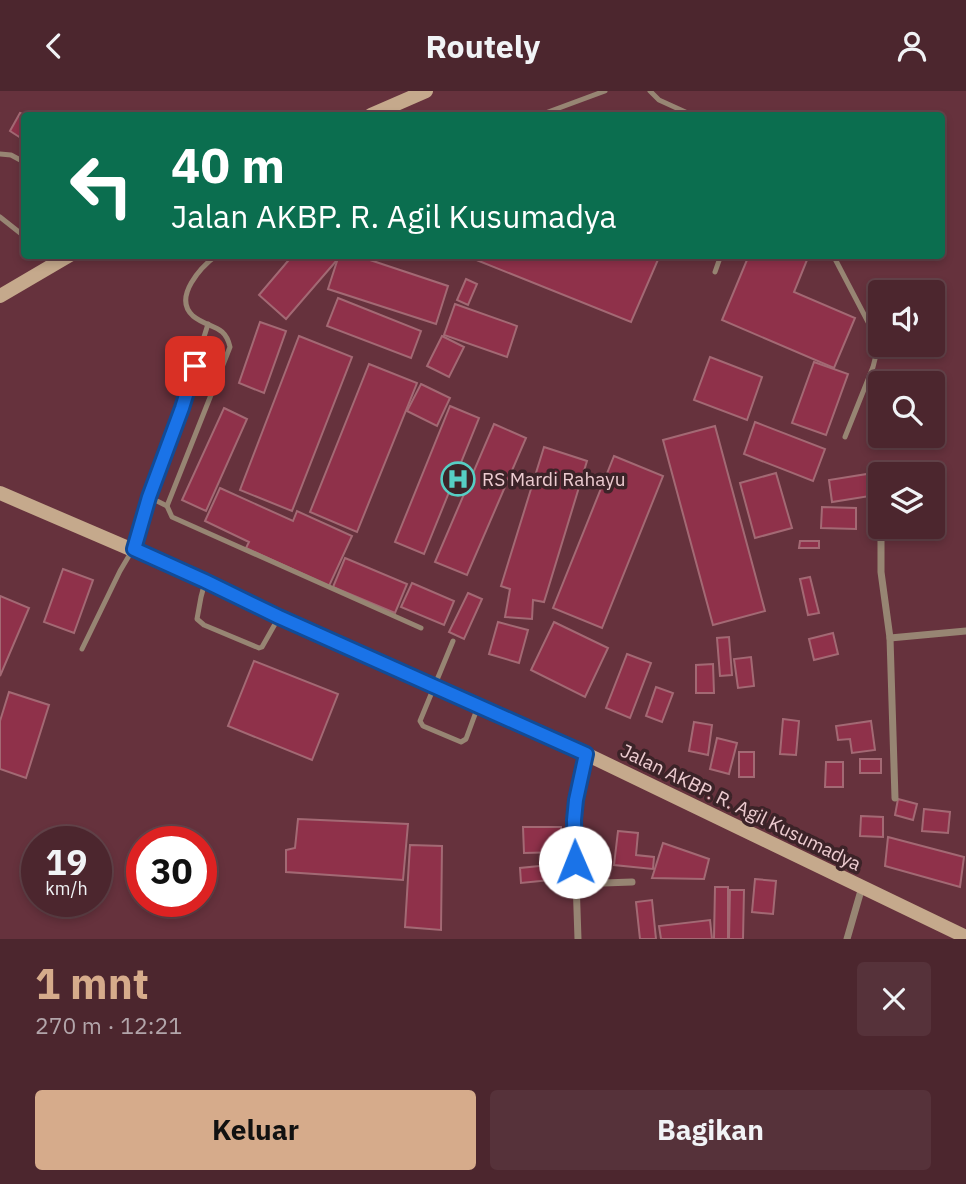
<!DOCTYPE html>
<html lang="id">
<head>
<meta charset="utf-8">
<style>
	:root { --surface:#4c262e; --page:#56323a; --text:#f1f3f6; --muted:#b2a5aa; --line:#63434a; --accent:#d6ab8b }
	body { margin:0; font-family:"IBM Plex Sans",sans-serif; background:var(--page); color:var(--text); height:100vh; display:flex; flex-direction:column; font-size:26px; white-space:nowrap }
	* { box-sizing:border-box; margin:0 }
	p { font-size:23px; color:var(--muted) }
	.icon { flex:none; width:38px; height:38px; fill:none; stroke:currentColor; stroke-width:2; stroke-linecap:round; stroke-linejoin:round }
	.map { position:relative; height:848px; overflow:hidden }
	.sheet { display:flex; flex-direction:column; background:var(--surface); flex:1 }
	.sheet>* { flex:none }
	.top-card { position:absolute; left:21px; top:21px; width:924px; height:147px; border-radius:7px; box-shadow:0 4px 10px #0003,0 0 0 2px var(--line); background:#0b6e4f; color:#fff; overflow:hidden }
	.controls { position:absolute; left:868px; top:189px; display:grid; gap:14px }
	.controls a { display:grid; place-items:center; width:77px; height:77px; border-radius:7px; background:var(--surface); box-shadow:0 4px 10px #0003,0 0 0 2px var(--line); font-size:35px }
	.speed { position:absolute; left:21px; top:735px; display:flex; gap:14px; font-size:35px; font-weight:700; text-align:center }
	.speed>* { display:grid; place-content:center; width:91px; height:91px; border-radius:50%; background:var(--surface); box-shadow:0 4px 10px #0003,0 0 0 2px var(--line); line-height:1 }
	.speed small { font-size:18px; font-weight:400 }
	.speed .limit { border:10px solid #d22; background:#fff; color:#111 }
	.pin { position:absolute; display:grid; place-items:center; width:60px; height:60px; color:#fff; margin:-30px; border-radius:14px; box-shadow:0 4px 10px #0006 }
	.me { position:absolute; width:77px; margin:-38px; rotate:359deg; stroke-linejoin:round; filter:drop-shadow(0 0 5px #0008) }
	.turn { display:flex; align-items:center; gap:24px; height:147px; padding:0 35px; font-size:32px }
	.turn .icon { width:91px; height:91px; stroke-width:2.5 }
	.turn b { display:block; font-size:49px; line-height:60px }
	.round { display:grid; place-items:center; flex:none; width:74px; height:74px; border-radius:7px; background:var(--page) }
	.headline { display:flex; align-items:center; justify-content:space-between; height:119px; padding:0 35px }
	h1 { font-size:42px; font-weight:800; line-height:52px; color:var(--accent) }
	.cta { display:flex; gap:14px; margin-top:auto; padding:14px 35px }
	.cta a { flex:1; height:80px; border-radius:7px; background:var(--accent); color:#111; font-size:28px; font-weight:800; line-height:80px; text-align:center }
	.cta a+a { background:var(--page); color:var(--text) }
	header { display:flex; justify-content:space-between; align-items:center; height:91px; padding:0 35px; background:var(--surface); font-size:32px; font-weight:800 }
	.map>svg:first-child { display:block }
</style>
</head>
<body>
<header><svg class="icon" aria-label="back" viewBox="0 0 24 24"><path d="M15 5l-7 7 7 7"/></svg>Routely<svg class="icon" aria-label="person" viewBox="0 0 24 24"><circle cx="12" cy="8" r="4"/><path d="M4 21q1-7 8-7t8 7"/></svg></header>
<div class="map">
<svg width="966" height="848" viewBox="0 0 966 848">
	<rect width="100%" height="100%" fill="#66323d"/>
	<g fill="#8f314a" stroke="#a36974" stroke-width="2">
		<polygon points="20,22 25,24 24,49 10,40"/>
		<polygon points="293,164 332,164 337,169 286,228 259,204"/>
		<polygon points="339,164 355,164 448,195 436,233 328,198"/>
		<polygon points="464,164 660,164 631,231"/>
		<polygon points="749,164 809,164 794,201 855,227 834,277 722,229"/>
		<polygon points="466,188 477,193 468,214 457,209"/>
		<polygon points="338,207 421,240 411,267 327,235"/>
		<polygon points="455,213 517,235 507,266 444,244"/>
		<polygon points="260,231 286,240 264,302 239,292"/>
		<polygon points="299,245 352,266 292,420 240,399"/>
		<polygon points="442,245 464,256 449,286 427,275"/>
		<polygon points="710,266 762,286 747,329 694,309"/>
		<polygon points="814,271 848,283 826,344 792,332"/>
		<polygon points="369,273 417,292 357,441 310,421"/>
		<polygon points="421,293 450,307 437,335 407,320"/>
		<polygon points="450,315 479,327 424,463 395,451"/>
		<polygon points="224,317 247,328 206,420 182,409"/>
		<polygon points="755,331 825,358 813,390 744,363"/>
		<polygon points="494,333 526,347 467,484 435,471"/>
		<polygon points="715,335 765,520 713,534 663,349"/>
		<polygon points="544,356 587,370 544,511 533,509 532,528 505,526 510,498 501,495"/>
		<polygon points="614,365 663,385 602,537 553,517"/>
		<polygon points="776,382 792,437 755,447 740,392"/>
		<polygon points="867,383 870,405 832,411 829,389"/>
		<polygon points="220,397 293,430 297,420 352,445 329,495 246,457 249,451 205,430"/>
		<polygon points="822,416 856,417 856,438 821,437"/>
		<polygon points="800,450 819,450 819,457 799,457"/>
		<polygon points="345,467 407,493 395,522 333,496"/>
		<polygon points="63,478 93,489 74,542 44,531"/>
		<polygon points="810,486 819,522 808,524 800,488"/>
		<polygon points="412,492 454,510 444,534 401,516"/>
		<polygon points="468,502 482,508 464,548 449,541"/>
		<polygon points="0,505 29,517 0,585"/>
		<polygon points="498,531 528,539 519,572 489,563"/>
		<polygon points="554,531 608,557 585,606 531,579"/>
		<polygon points="833,542 838,563 814,569 809,548"/>
		<polygon points="729,546 732,584 720,585 717,547"/>
		<polygon points="627,563 651,572 630,627 606,617"/>
		<polygon points="751,566 754,595 738,597 734,568"/>
		<polygon points="254,570 338,603 312,669 228,635"/>
		<polygon points="713,573 714,602 696,602 696,574"/>
		<polygon points="656,596 673,602 662,631 646,625"/>
		<polygon points="9,601 49,614 26,687 0,678 0,630"/>
		<polygon points="783,628 799,630 796,664 780,663"/>
		<polygon points="871,630 875,659 852,662 850,648 838,649 836,635"/>
		<polygon points="694,631 712,634 708,664 689,660"/>
		<polygon points="717,647 737,652 729,683 710,678"/>
		<rect x="739" y="661" width="15" height="25"/>
		<rect x="860" y="668" width="21" height="14"/>
		<polygon points="826,671 843,671 843,696 825,696"/>
		<polygon points="898,708 917,713 913,729 895,724"/>
		<polygon points="924,718 950,721 948,742 922,740"/>
		<polygon points="861,725 883,726 883,746 860,745"/>
		<polygon points="298,728 408,733 403,789 286,781 286,759 295,757"/>
		<polygon points="523,736 561,736 561,761 524,762"/>
		<polygon points="618,740 638,742 636,764 654,766 653,778 614,774"/>
		<polygon points="888,746 964,766 960,796 885,775"/>
		<polygon points="663,752 709,768 704,788 652,787"/>
		<polygon points="410,754 442,755 441,839 405,836"/>
		<polygon points="559,773 560,788 521,792 520,777"/>
		<polygon points="755,788 776,790 773,823 752,821"/>
		<polygon points="715,796 728,796 728,848 714,848"/>
		<polygon points="730,799 744,799 743,848 729,848"/>
		<polygon points="652,809 656,848 640,848 636,811"/>
		<polygon points="710,829 712,848 661,848 659,835"/>
	</g>
	<g fill="none" stroke-linecap="round" stroke-linejoin="round">
		<g stroke="#978573" stroke-width="5">
			<polyline points="650,0 659,9 692,24"/>
			<polyline points="540,24 605,0"/>
			<polyline points="0,63 11,64 24,71"/>
			<polyline points="0,126 24,145"/>
			<polyline points="46,164 55,172"/>
			<path d="M 217,164 C 202,175 172,206 193,225 C 209,238 225,233 230,256 L 167,415 L 172,426 L 421,537"/>
			<polyline points="833,164 879,252 873,276 845,346"/>
			<polyline points="715,181 721,164"/>
			<polyline points="149,406 167,415"/>
			<polyline points="205,491 201,506 197,528 204,534 259,557 262,556 279,526"/>
			<polyline points="453,550 420,630 423,635 461,651 466,648 477,618"/>
			<polyline points="82,558 120,480 133,458 149,406 182,317 208,233"/>
		</g>
		<g stroke="#978573" stroke-width="7">
			<polyline points="883,383 883,382"/>
			<polyline points="881,436 881,481 890,547 895,707"/>
			<polyline points="890,547 966,540"/>
			<polyline points="575,793 632,791"/>
			<polyline points="578,848 574,729 576,709 586,663"/>
			<polyline points="847,848 862,796"/>
		</g>
		<g stroke="#c5a98c" stroke-width="14">
			<polyline points="371,24 426,0"/>
			<polyline points="0,205 70,164"/>
			<polyline points="0,402 205,490 279,526 586,663 966,846"/>
		</g>
	</g>
	<g fill="none" stroke-linecap="round" stroke-linejoin="round">
		<defs>
			<polyline id="route" points="195,275 182,317 149,406 134,458 205,490 279,526 586,663 576,709 574,729 575,771"/>
		</defs>
		<use href="#route" stroke="#114b97" stroke-width="18"/>
		<use href="#route" stroke="#1a73e8" stroke-width="12"/>
	</g>
	<defs>
		<symbol id="hospital-ring" viewBox="-11 -11 22 22"><circle r="9.5" fill="#3c2328" stroke="#56cec4" stroke-width="1.5"/><path d="M-5-5h3v3.5h4V-5h3V5h-3V1.5h-4V5h-3Z" fill="#56cec4"/></symbol>
	</defs>
	<g fill-rule="evenodd">
		<use href="#hospital-ring" x="439" y="369" width="38" height="38"/>
	</g>
	<g text-anchor="middle" dominant-baseline="central" stroke-width="7" stroke-linejoin="round" paint-order="stroke">
		<g font-size="19" fill="#edccd1" stroke="#3c2328" text-anchor="start">
			<text x="482" y="388">RS Mardi Rahayu</text>
		</g>
		<g font-size="19" fill="#edccd1" stroke="#3c2328">
			<text transform="translate(741 716) rotate(26)">Jalan AKBP. R. Agil Kusumadya</text>
		</g>
	</g>
</svg>
<div class="controls">
<a><svg class="icon" aria-label="sound" viewBox="0 0 24 24"><path d="M4 9h4l5-4v14l-5-4H4zM17 9q2 3 0 6"/></svg></a>
<a><svg class="icon" aria-label="search" viewBox="0 0 24 24"><circle cx="10" cy="10" r="6"/><path d="M15 15l6 6"/></svg></a>
<a><svg class="icon" aria-label="layers" viewBox="0 0 24 24"><path d="M12 4l9 5-9 5-9-5zM3 14l9 5 9-5"/></svg></a>
</div>
<div class="speed"><div>19<small>km/h</small></div><div class="limit">30</div></div>
<div class="pin" style="left:195px;top:275px;background:#d93025"><svg class="icon" aria-label="arrive" viewBox="0 0 24 24"><path d="M6 21V4h12l-3 4 3 4H6"/></svg></div>
<svg class="me" style="left:575px;top:771px" viewBox="-20 -20 40 40"><circle r="19" fill="#fff"/><path d="M0-13L10 11 0 6-10 11z" fill="#1a73e8"/></svg>
<div class="top-card">
<div class="turn"><svg class="icon" aria-label="left" viewBox="0 0 24 24"><path d="M17 20v-9H6M10 6l-5 5 5 5"/></svg><div><b>40 m</b>Jalan AKBP. R. Agil Kusumadya</div></div>
</div>
</div>
<section class="sheet">
<div class="headline"><div><h1>1 mnt</h1><p>270 m · 12:21</p></div><a class="round"><svg class="icon" aria-label="close" viewBox="0 0 24 24"><path d="M6 6l12 12M18 6L6 18"/></svg></a></div>
<div class="cta"><a>Keluar</a><a>Bagikan</a></div>
</section>
</body>
</html>
